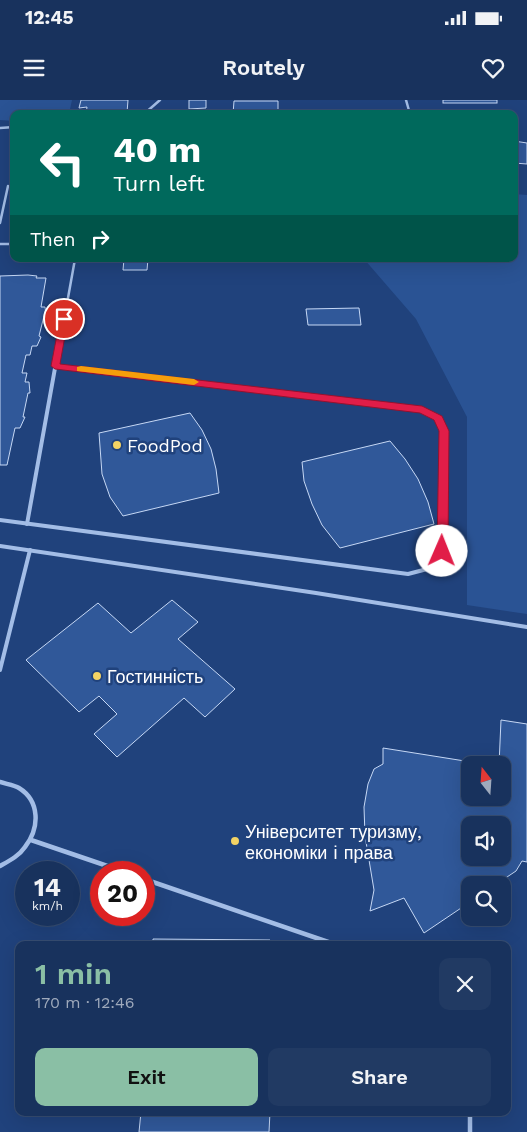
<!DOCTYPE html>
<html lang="en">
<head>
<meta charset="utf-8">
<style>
	:root { --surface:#18325d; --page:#213a63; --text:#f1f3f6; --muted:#9faabc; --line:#364d72; --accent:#8abfa5 }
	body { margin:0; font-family:"Work Sans",sans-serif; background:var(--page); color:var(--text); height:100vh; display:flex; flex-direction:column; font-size:19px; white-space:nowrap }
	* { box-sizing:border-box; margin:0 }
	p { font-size:16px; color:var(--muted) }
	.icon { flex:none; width:28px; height:28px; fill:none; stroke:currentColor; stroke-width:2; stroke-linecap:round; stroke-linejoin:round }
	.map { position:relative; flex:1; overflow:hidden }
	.side { position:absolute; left:15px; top:841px; width:496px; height:175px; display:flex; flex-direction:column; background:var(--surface); border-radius:10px; box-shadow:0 5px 20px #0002,0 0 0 1px var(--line) }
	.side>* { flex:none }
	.banner { position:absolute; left:10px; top:10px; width:508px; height:152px; border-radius:10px; box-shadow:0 5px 20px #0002,0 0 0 1px var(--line); background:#00695c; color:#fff; overflow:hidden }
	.needle { width:32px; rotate:343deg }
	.controls { position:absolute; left:461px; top:656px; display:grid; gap:10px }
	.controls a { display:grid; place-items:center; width:50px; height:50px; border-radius:10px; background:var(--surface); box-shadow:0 5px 20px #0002,0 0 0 1px var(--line); font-size:25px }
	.speed { position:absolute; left:15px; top:761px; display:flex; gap:10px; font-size:25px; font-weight:700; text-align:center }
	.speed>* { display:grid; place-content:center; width:65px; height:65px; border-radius:50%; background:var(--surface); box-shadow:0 5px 20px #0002,0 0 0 1px var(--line); line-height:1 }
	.speed small { font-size:12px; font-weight:400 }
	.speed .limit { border:8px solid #d22; background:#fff; color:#111 }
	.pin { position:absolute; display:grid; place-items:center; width:42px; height:42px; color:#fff; margin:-21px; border:2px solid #fff; border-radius:50%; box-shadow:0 1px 5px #0007 }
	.me { position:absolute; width:55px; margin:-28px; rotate:1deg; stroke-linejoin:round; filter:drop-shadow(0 0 4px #0008) }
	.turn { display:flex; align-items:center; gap:18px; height:105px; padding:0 20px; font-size:22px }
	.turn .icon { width:65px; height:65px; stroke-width:2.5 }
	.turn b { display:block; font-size:35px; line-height:42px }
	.then { display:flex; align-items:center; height:48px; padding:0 20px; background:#0003; gap:10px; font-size:19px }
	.round { display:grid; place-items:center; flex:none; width:52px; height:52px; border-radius:10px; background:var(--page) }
	.summary { display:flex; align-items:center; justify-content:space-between; height:85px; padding:0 20px }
	h1 { font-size:30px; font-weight:600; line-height:38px; color:var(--accent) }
	.primary-button { display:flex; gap:10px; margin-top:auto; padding:10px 20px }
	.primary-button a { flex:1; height:58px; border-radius:10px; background:var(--accent); color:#111; font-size:20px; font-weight:600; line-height:58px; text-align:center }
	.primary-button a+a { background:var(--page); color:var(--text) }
	.status { display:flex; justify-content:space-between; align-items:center; height:35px; padding:0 25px; background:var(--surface); direction:ltr }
	.status svg { height:14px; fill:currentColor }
	header { display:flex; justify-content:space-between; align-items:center; height:65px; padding:0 20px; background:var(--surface); font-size:22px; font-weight:600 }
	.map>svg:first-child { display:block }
</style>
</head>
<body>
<div class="status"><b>12:45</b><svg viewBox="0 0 49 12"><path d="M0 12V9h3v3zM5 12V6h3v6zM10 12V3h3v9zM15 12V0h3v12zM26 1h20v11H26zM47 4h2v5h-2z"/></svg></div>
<header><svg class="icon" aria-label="menu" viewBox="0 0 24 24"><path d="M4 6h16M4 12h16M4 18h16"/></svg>Routely<svg class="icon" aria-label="heart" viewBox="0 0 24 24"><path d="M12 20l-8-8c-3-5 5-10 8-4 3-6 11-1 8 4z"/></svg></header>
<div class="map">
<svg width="527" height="1032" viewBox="0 0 527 1032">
	<rect width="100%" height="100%" fill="#20427c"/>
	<g fill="#2a5394">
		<polygon points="0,0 72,0 69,14 14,14 14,21 0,20"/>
		<polygon points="514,94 527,95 527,514 467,505 467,317 416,219 364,159 514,159"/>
	</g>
	<g fill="#305899" stroke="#c6d8f5" fill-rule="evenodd">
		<polygon points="81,0 128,0 127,13 86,14 87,7 79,8"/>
		<polygon points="189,0 206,0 206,8 189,9"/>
		<rect x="443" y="0" width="54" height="3"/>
		<polygon points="234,1 278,1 278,14 233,14"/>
		<polygon points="514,41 527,43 527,64 514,63"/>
		<polygon points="124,159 148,159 147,170 123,170"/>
		<polygon points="28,175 37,176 36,178 46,178 41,207 45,207 46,215 44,216 39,236 41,237 37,246 32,246 30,255 26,255 22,273 27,273 25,282 29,282 30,293 28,293 23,317 25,317 20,328 15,328 7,365 0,365 0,176"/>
		<polygon points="359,208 361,225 308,225 306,209"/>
		<polygon points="190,313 202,330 211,349 216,369 219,393 123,416 110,397 102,374 99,333"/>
		<polygon points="390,341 405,359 418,379 428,402 434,424 340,448 322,425 312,404 304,381 302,362"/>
		<polygon points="172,500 198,522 178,539 235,589 205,617 184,598 117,657 94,634 117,614 99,596 79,612 26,560 98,503 131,533"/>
		<path d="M 501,620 L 527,624 L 527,762 L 522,761 L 516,771 L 495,785 L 470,785 L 470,802 L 424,833 L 404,798 L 370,811 L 374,790 L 365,736 L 364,707 L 368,684 L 374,669 L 383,664 L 383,648 L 490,665 L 470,665 L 470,698 L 502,698 L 502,665 L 499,665 ZM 470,725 L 502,725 L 502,758 L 470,758 Z"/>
		<polygon points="153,839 270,840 270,845 153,845"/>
		<polygon points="141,1012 270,1012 269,1032 139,1032"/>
	</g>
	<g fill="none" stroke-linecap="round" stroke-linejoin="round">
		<g stroke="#a3bde6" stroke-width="2.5">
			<polyline points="406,0 410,14"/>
			<polyline points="144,14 160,0"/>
			<polyline points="0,28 14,27"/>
			<polyline points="0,123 8,86"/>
			<polyline points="0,144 14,144"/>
			<polyline points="57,259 75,159"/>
		</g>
		<g stroke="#a3bde6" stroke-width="4">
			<polyline points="0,420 408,474 431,468 442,451 444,331 438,318 422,309 55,266"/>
			<polyline points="27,424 57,257"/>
			<polyline points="0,446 316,493 527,527"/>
			<polyline points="0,570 30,450"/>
		</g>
		<g stroke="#a3bde6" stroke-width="4.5">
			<path d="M 0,682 C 6,684 14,685 19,688 C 40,701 40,728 25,747 C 19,756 9,761 0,766"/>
			<polyline points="31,740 125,772"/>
			<polyline points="144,779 337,845"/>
			<polyline points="470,1012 470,1032"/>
		</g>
	</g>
	<polygon fill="#e11d48" stroke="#92132f" points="64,216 68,219 60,264 422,306 442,316 449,331 448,451 446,454 442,455 437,451 439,331 434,320 420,313 55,269 51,266 60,219"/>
	<polygon fill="#f59e0b" points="81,266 194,279 199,282 194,285 77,271 77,267"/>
	<g fill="#f3d364" stroke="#20427c" stroke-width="2">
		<circle cx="117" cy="345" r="5"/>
		<circle cx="97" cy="576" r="5"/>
		<circle cx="235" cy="741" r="5"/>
	</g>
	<g text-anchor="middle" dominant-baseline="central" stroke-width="5" stroke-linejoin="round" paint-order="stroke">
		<g font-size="18" fill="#fff" stroke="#20427c" text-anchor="start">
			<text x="127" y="345">FoodPod</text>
			<text x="107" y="576">Гостинність</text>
			<text x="245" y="731">Університет туризму,<tspan x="245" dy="21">економіки і права</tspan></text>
		</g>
	</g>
</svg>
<div class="controls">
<a><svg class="needle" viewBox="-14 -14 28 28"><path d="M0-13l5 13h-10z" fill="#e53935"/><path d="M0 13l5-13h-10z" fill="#9faabc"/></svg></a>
<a><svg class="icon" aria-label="sound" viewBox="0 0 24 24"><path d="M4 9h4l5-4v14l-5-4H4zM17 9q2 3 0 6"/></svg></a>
<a><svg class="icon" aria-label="search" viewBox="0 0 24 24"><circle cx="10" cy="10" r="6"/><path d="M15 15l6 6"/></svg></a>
</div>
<div class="speed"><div>14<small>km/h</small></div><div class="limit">20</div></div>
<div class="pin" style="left:64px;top:219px;background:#d93025"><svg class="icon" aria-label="arrive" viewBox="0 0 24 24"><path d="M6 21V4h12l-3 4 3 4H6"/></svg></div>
<svg class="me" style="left:442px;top:451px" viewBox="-20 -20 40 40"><circle r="19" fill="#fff"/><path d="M0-13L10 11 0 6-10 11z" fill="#e11d48"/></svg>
<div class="banner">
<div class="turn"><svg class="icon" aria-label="left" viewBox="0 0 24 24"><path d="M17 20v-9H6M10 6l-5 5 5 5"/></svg><div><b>40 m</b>Turn left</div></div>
<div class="then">Then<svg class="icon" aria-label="right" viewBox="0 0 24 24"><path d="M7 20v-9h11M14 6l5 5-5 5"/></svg></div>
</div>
<section class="side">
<div class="summary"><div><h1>1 min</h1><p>170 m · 12:46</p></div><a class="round"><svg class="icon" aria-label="close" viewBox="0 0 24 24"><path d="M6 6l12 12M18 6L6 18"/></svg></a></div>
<div class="primary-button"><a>Exit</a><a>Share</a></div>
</section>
</div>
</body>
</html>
